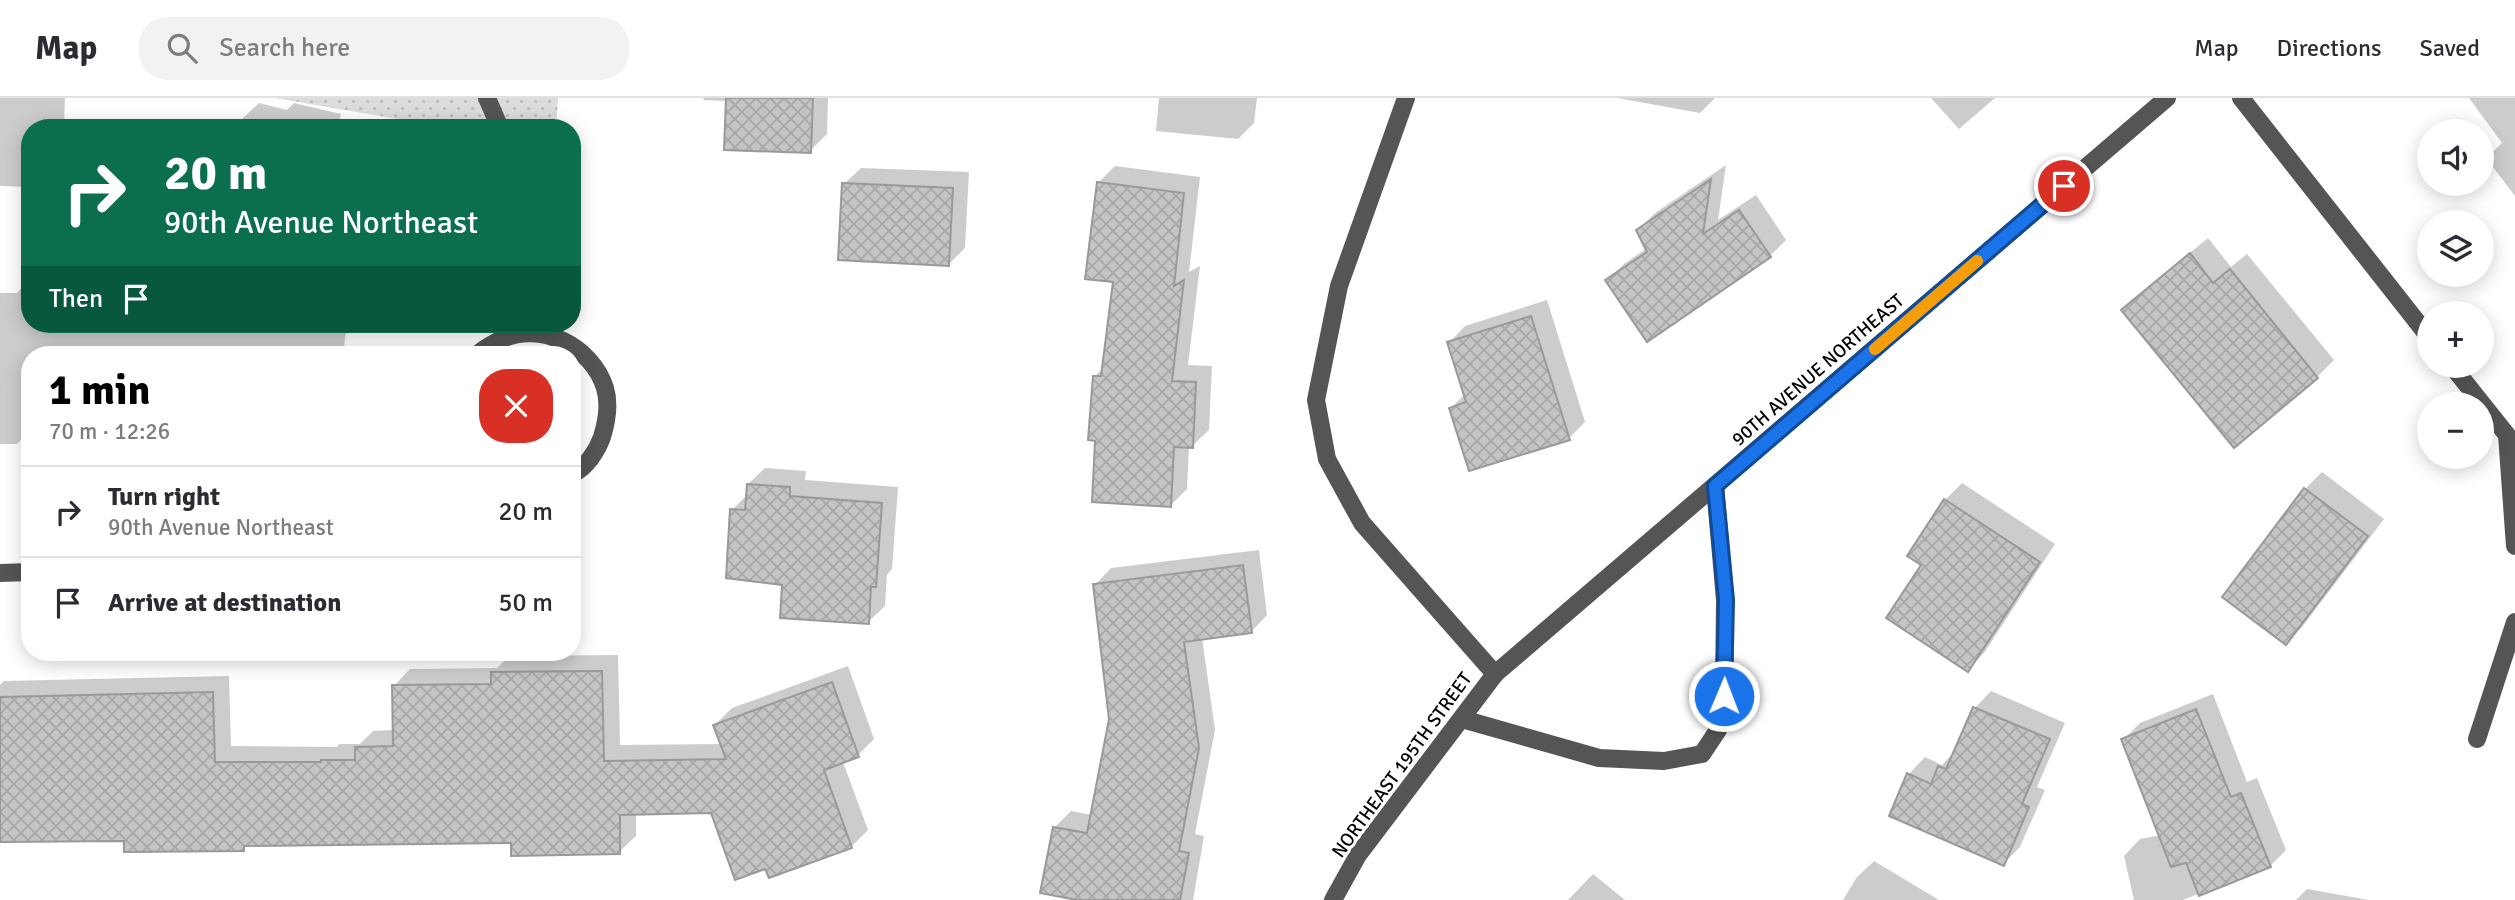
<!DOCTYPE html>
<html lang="en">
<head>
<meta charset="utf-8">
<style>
	:root { --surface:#fff; --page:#f2f2f3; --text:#2b2b33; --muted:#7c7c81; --line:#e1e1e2; --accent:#000 }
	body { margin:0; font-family:Signika,sans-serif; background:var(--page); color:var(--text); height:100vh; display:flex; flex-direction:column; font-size:26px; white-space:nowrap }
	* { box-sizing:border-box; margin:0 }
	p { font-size:23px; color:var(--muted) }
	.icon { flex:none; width:38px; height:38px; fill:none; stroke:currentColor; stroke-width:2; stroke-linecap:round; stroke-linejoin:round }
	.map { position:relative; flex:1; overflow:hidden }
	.panel { position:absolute; left:21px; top:248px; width:560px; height:315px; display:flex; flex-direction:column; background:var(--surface); border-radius:28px; box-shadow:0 4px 18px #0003 }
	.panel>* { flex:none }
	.banner { position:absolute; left:21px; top:21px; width:560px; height:214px; border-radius:28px; box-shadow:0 4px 18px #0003; background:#0b6e4f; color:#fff; overflow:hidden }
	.controls { position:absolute; left:2417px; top:21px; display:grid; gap:14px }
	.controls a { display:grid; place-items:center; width:77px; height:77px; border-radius:50%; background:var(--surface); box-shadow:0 4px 18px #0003; font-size:35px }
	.pin { position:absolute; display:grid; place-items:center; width:60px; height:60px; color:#fff; margin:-30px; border:4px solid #fff; border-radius:50%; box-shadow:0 2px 7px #0007 }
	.me { position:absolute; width:77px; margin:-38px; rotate:1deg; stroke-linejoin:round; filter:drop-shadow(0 0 5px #0008) }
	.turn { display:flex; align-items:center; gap:24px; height:147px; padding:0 28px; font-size:32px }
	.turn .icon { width:91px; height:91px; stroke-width:2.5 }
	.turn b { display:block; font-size:49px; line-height:60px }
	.then { display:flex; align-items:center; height:66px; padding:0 28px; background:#0003; gap:14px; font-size:26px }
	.round { display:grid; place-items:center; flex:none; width:74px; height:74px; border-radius:28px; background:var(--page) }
	.overview { display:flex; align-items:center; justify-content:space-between; height:119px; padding:0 28px }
	h1 { font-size:42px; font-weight:700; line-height:52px; color:var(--accent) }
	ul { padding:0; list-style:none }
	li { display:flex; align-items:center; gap:21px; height:91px; padding:0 28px; border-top:2px solid var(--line) }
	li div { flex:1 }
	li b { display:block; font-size:26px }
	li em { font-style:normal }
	header { display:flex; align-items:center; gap:42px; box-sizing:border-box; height:98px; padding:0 35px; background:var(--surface); border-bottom:2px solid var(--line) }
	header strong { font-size:33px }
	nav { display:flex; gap:38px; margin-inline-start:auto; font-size:24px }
	.search { width:490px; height:63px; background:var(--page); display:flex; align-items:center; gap:18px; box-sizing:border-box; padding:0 24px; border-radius:28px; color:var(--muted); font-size:26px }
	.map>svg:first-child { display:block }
</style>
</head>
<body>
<header>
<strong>Map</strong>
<div class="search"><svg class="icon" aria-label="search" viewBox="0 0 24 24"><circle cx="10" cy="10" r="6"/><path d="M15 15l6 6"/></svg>Search here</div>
<nav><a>Map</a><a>Directions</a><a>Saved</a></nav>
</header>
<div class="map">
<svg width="2515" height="802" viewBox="0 0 2515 802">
	<defs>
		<pattern id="park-dots" width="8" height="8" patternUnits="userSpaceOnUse" patternTransform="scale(1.75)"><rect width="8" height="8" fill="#dcdcdc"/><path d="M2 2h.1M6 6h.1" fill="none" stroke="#bbb" stroke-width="1.8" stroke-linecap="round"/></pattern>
		<pattern id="building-cross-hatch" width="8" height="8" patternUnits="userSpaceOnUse" patternTransform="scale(1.75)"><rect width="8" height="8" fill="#c4c4c4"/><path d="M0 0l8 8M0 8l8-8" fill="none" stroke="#a7a7a7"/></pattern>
	</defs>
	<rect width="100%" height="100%" fill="#fff"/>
	<polygon fill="url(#park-dots)" points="275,0 558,0 556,30 450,30"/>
	<g fill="#0003">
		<polygon points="0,0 65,0 64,30 30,30 30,89 0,88"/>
		<polygon points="704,0 828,0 827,36 810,53 728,3 703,2"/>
		<polygon points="1159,0 1257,0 1254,25 1238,41 1156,33"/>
		<polygon points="1617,0 1715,0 1700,15"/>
		<polygon points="1931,0 1995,0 1959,31"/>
		<polygon points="2469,0 2515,0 2515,98 2486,60 2502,45"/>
		<polygon points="259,5 287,12 294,5 341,16 337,30 240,30 242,21"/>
		<polygon points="1726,67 1718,122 1756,97 1786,142 1770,158 1607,182 1624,166 1647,150 1638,132 1655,115"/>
		<polygon points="1115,68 1200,79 1189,174 1200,168 1188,267 1212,268 1209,332 1192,348 1189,348 1187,391 1170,408 1097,341 1095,278 1104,269 1115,183 1098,85"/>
		<polygon points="861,70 969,74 965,150 949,166 844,86"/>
		<polygon points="2208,140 2231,169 2247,156 2334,262 2317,279 2234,347 2124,212 2140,196"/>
		<polygon points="30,180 30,226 347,226 343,257 30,257 30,341 22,341 17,346 0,346 0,195 17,195"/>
		<polygon points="1547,202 1585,324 1569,340 1451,310 1465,296 1449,245 1465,228"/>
		<polygon points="765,370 806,373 805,382 898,389 892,471 887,477 885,508 868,524 784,485 732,412 748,396 748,386"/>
		<polygon points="2322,374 2384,421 2302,529 2286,545 2224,499 2305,391"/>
		<polygon points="1962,385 2055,446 1984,555 1968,571 1923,467 1910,457 1945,402"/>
		<polygon points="1259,452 1267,517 1251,534 1202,540 1215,632 1195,736 1204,738 1193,802 1086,802 1042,794 1054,730 1071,713 1092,717 1111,621 1095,487 1111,470"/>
		<polygon points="618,557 620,647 722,646 715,627 732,610 848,568 874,641 858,657 843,664 868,732 851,749 766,769 712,713 636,715 636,738 619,754 513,743 248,746 243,751 126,741 0,743 0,587 4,583 229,578 231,648 337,649 339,646 360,646 373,633 394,632 394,588 410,571 497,570 509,558"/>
		<polygon points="1991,593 2065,625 2037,689 2045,692 2020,749 2003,766 1891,717 1909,676 1925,659 1942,667 1955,653 1975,610"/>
		<polygon points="2213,596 2247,684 2257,680 2286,752 2270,768 2183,802 2134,802 2124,758 2140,741 2161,737 2123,642 2140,625"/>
		<polygon points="1874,763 1939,802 1843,802 1857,779"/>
		<polygon points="1593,776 1625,802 1568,802"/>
		<polygon points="2307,791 2369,802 2296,802"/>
	</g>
	<g fill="url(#building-cross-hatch)" stroke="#999" stroke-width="2">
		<polygon points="726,0 813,0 811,55 724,52"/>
		<polygon points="1711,81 1703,136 1739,112 1771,159 1647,244 1605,182 1647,154 1636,132"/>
		<polygon points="1097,84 1184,95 1174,188 1184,182 1172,283 1196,284 1193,350 1174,349 1171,409 1092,404 1095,343 1088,342 1093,278 1101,278 1113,184 1085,181"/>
		<polygon points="842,85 953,90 949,168 838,162"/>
		<polygon points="2190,155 2213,185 2230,171 2318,280 2234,350 2121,212"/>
		<polygon points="1531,218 1570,342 1469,373 1449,310 1466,304 1447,244"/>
		<polygon points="747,386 790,389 790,398 882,405 876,489 871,489 869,526 780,520 782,487 726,480 730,411 745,412"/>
		<polygon points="2304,390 2368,438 2286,547 2222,499"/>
		<polygon points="1944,401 2040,464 1968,574 1886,520 1921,467 1907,458"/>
		<polygon points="1243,467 1252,535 1184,544 1199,650 1179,753 1189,755 1180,802 1077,802 1040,795 1053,729 1087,735 1109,621 1093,486"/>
		<polygon points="602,573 604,663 726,661 713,627 832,584 859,659 824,672 852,750 769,780 765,771 735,782 711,715 620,717 620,756 511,758 511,745 244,748 244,753 124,754 124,743 0,744 0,599 213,594 215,664 321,664 321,662 355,662 355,649 393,648 392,587 491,586 491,574"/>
		<polygon points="1973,609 2050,641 2022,706 2029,709 2004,768 1889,718 1907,675 1931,686 1938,668 1946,671"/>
		<polygon points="2196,611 2231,699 2241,695 2271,769 2199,798 2186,765 2171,769 2121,641"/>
	</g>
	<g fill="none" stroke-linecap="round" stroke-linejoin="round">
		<g stroke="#555" stroke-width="18">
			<polyline points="487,0 500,30"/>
			<polyline points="2241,0 2429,239"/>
			<path d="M 477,257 C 484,250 491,247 500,242 C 540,222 592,248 605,290 C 610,307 607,323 602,339 C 597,353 586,370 572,376"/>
			<polyline points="2452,268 2507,337 2515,448"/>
			<polyline points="0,475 30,474"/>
			<polyline points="1495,576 2167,0"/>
			<polyline points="1462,621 1599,660 1664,663 1702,656 1718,632 1724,598 1725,502 1715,388"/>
			<polyline points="2477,641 2515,524"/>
			<polyline points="1333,802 1358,757 1495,576 1362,425 1327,361 1316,302 1339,188 1406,0"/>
		</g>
	</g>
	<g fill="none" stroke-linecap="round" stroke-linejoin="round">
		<defs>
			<polyline id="route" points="1724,598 1726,502 1715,388 2064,88"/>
		</defs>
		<use href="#route" stroke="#114b97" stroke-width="18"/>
		<use href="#route" stroke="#1a73e8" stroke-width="12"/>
		<polyline stroke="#f59e0b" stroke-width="12" points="1875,251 1977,163"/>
	</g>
	<g text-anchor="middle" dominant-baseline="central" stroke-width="6" stroke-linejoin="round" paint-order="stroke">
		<g font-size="19" fill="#000" stroke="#fff">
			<text transform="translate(1818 272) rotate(-41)">90TH AVENUE NORTHEAST</text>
			<text transform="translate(1402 667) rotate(-54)">NORTHEAST 195TH STREET</text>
		</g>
	</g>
</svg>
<div class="controls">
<a><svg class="icon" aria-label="sound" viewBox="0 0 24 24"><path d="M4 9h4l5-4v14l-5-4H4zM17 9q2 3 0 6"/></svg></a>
<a><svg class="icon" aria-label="layers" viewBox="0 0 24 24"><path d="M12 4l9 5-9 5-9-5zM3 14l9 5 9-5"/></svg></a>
<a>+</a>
<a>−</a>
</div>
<div class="pin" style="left:2064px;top:88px;background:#d93025"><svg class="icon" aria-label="arrive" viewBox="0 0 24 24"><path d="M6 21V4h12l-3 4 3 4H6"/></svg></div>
<svg class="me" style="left:1724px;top:598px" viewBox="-20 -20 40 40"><circle r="17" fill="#1a73e8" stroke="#fff" stroke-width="3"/><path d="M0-11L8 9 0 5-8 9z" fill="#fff"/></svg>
<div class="banner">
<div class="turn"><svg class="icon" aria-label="right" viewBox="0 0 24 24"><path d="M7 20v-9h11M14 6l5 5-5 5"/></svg><div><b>20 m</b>90th Avenue Northeast</div></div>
<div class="then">Then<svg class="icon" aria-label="arrive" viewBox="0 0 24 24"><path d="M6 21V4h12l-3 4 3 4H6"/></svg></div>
</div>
<section class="panel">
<div class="overview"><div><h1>1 min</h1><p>70 m · 12:26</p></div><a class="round" style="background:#d93025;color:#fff"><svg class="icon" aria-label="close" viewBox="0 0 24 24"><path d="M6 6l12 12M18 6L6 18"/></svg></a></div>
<ul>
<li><svg class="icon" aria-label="right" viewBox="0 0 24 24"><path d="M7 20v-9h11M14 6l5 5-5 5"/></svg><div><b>Turn right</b><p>90th Avenue Northeast</p></div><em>20 m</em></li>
<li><svg class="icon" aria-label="arrive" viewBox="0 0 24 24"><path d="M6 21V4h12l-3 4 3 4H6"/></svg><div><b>Arrive at destination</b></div><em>50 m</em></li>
</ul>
</section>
</div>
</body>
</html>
